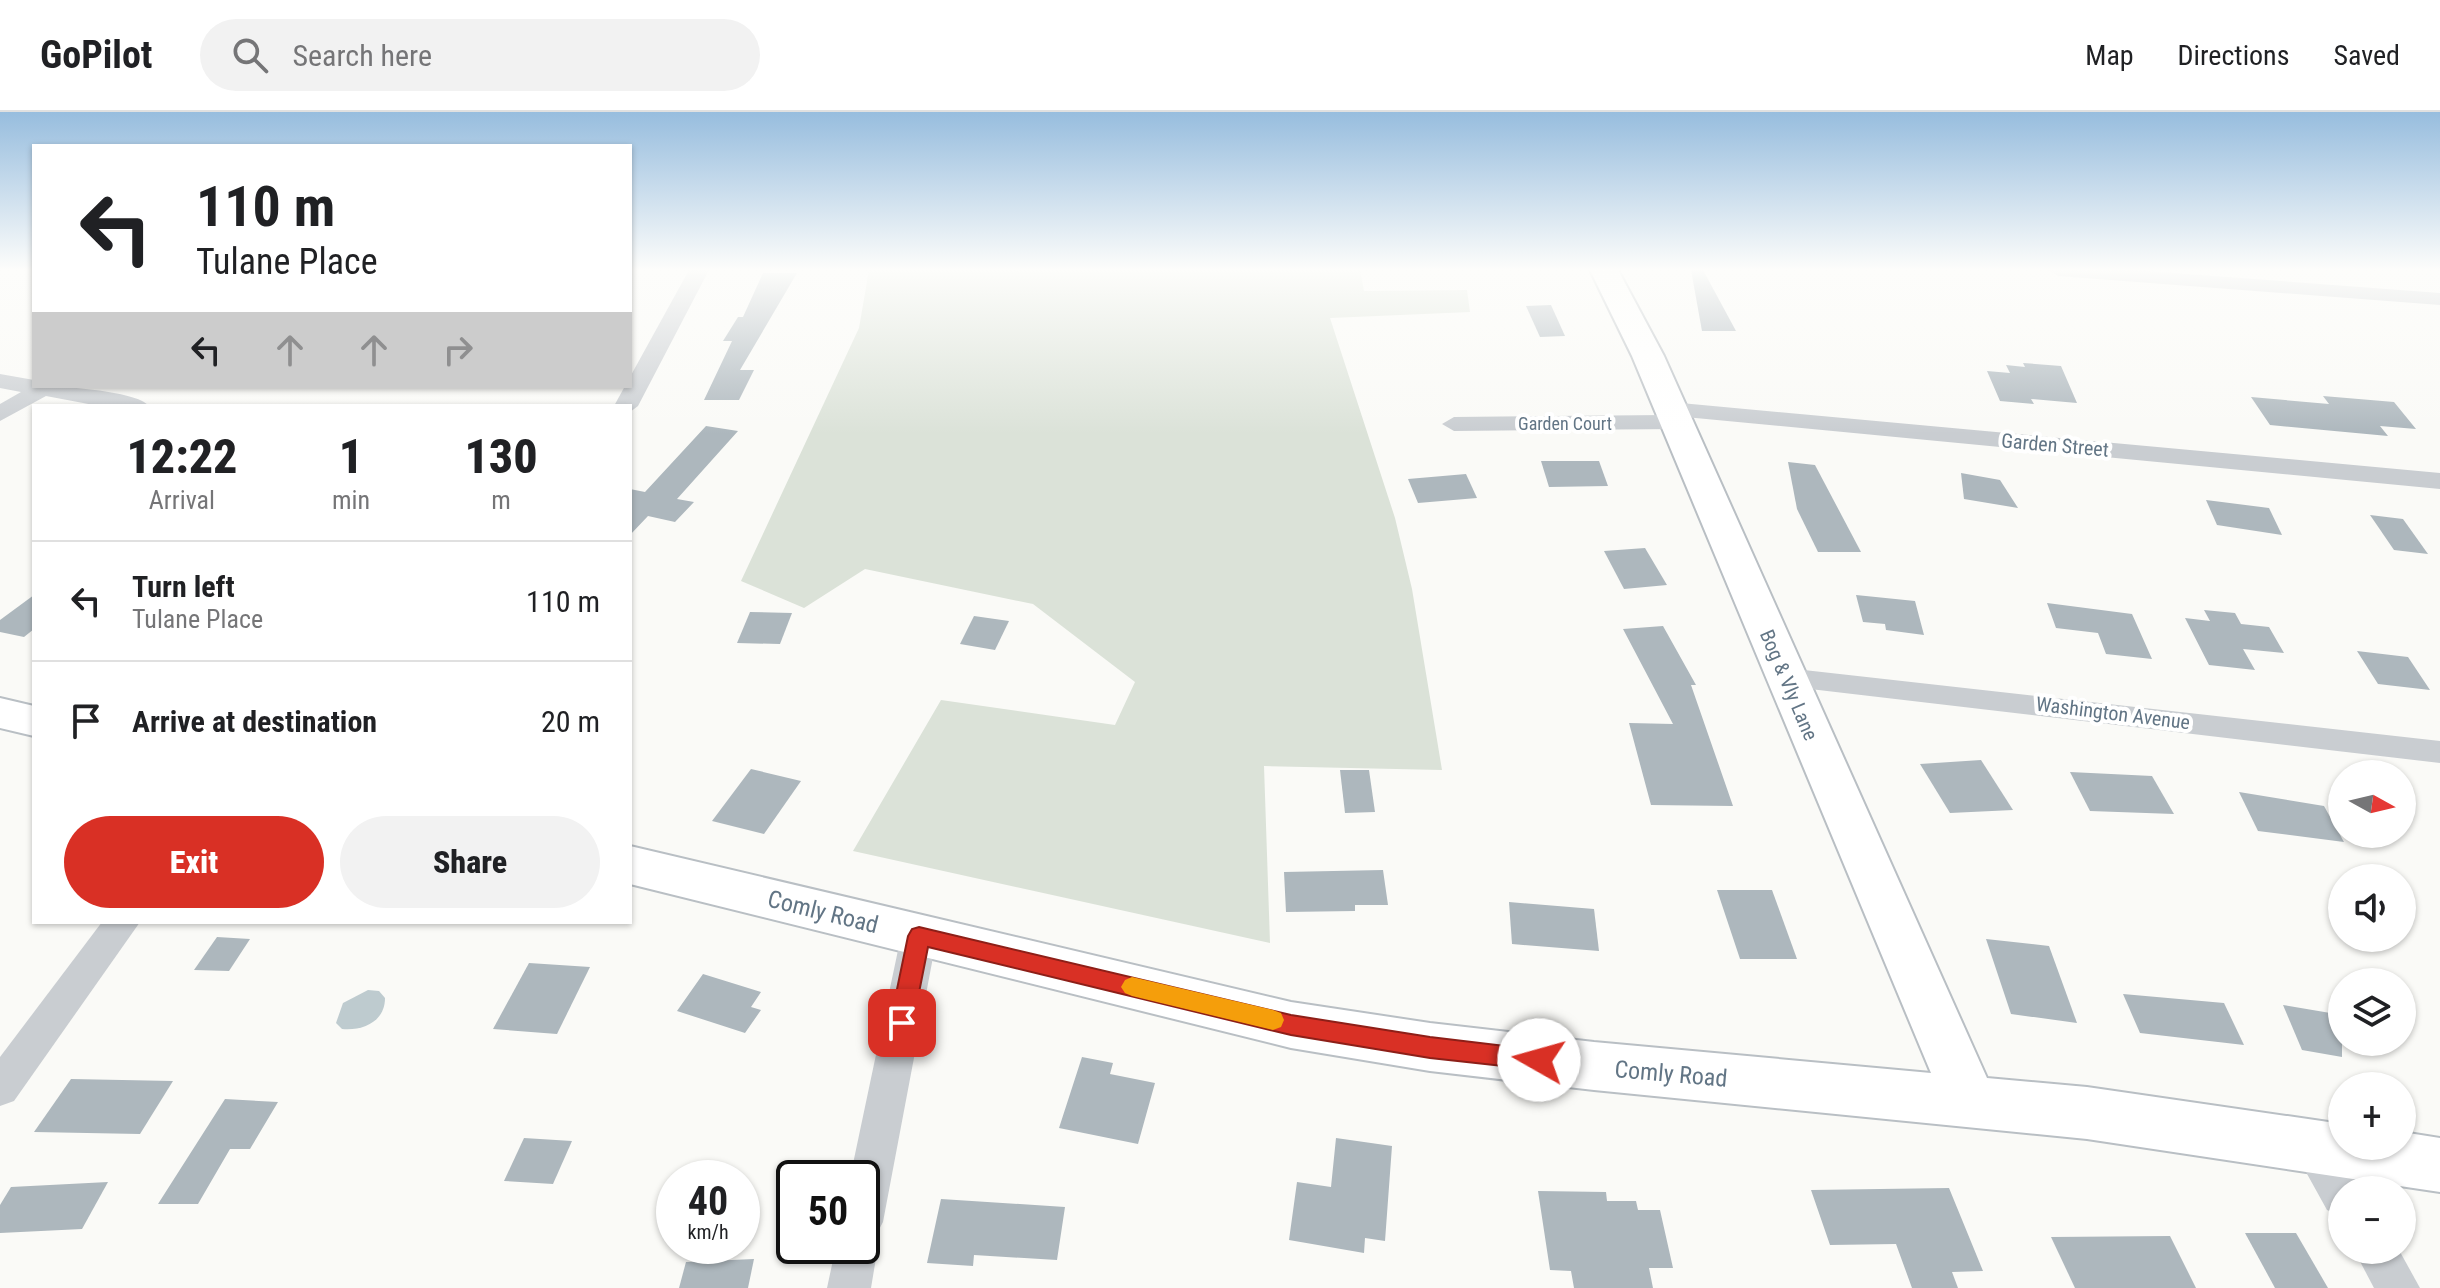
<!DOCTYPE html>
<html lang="en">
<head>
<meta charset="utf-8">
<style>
	:root { --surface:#fff; --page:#f2f2f2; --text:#202124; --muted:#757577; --line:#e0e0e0; --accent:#d93025 }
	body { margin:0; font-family:"Roboto Condensed",sans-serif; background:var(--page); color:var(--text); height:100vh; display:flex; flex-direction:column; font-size:30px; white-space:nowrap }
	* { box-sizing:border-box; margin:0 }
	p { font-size:26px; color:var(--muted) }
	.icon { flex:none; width:44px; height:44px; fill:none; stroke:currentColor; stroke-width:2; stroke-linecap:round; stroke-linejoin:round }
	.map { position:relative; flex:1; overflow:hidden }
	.details { position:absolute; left:32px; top:292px; width:600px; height:520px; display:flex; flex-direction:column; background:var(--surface); border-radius:0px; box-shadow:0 2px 6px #0004 }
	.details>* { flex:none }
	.hud { position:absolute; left:32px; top:32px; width:600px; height:244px; border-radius:0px; box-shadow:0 2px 6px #0004; background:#fff; color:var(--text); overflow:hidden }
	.needle { width:52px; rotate:98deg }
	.controls { position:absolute; left:2328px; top:648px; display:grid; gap:16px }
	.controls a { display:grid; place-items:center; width:88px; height:88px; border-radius:50%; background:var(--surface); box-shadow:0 2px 6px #0004; font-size:40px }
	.speed { position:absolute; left:656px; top:1048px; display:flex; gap:16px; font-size:40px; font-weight:700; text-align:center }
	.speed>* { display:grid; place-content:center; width:104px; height:104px; border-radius:50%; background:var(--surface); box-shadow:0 2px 6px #0004; line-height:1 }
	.speed small { font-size:20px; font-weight:400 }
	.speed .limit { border:4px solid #111; border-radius:12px; background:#fff; color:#111 }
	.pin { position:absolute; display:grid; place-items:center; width:68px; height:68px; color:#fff; margin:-34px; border-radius:16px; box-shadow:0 4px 12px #0006 }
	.me { position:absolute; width:88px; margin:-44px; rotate:277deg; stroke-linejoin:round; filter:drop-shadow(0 0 6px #0008) }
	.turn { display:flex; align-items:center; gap:28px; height:168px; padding:0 32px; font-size:36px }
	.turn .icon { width:104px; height:104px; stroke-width:2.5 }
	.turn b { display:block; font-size:56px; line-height:68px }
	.lanes { display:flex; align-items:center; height:76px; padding:0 32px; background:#0003; justify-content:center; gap:40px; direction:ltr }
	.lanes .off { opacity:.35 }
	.eta { display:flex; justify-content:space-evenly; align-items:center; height:136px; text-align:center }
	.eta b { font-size:48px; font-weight:800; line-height:56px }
	.primary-button { display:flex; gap:16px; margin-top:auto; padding:16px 32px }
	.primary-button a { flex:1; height:92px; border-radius:48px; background:var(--accent); color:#fff; font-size:32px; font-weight:800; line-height:92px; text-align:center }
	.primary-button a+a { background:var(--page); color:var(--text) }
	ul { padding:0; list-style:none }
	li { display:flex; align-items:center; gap:24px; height:120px; padding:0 32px; border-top:2px solid var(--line) }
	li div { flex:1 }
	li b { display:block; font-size:30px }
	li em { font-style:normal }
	header { display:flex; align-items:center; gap:48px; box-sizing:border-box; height:112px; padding:0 40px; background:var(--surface); border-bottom:2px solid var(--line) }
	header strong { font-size:38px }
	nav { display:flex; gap:44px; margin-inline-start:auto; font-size:28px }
	.search { width:560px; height:72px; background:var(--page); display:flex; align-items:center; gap:20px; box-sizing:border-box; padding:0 28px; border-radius:44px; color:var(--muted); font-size:30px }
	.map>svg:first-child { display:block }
</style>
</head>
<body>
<header>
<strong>GoPilot</strong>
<div class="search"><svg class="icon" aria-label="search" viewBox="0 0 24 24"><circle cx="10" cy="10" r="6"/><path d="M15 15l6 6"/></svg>Search here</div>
<nav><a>Map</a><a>Directions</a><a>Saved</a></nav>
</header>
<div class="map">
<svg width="2440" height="1176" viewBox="0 0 2440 1176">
	<rect width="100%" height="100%" fill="#fafaf7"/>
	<polygon fill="#dbe2d8" points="869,158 1360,158 1364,179 1467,178 1470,200 1330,206 1395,406 1412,477 1442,658 1264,654 1270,831 853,739 941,588 1115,613 1135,570 1033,492 865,457 804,496 741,469 859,216"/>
	<path fill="#becbcf" d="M 368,878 L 379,879 L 385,886 C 385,909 364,919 342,917 L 336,911 L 343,891 Z"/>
	<g fill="#adb7bd">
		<polygon points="1691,158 1703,158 1736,219 1702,219"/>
		<polygon points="763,161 797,161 740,258 754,258 739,288 704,288 732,229 723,229 738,205 743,205"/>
		<polygon points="1551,193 1565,224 1540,225 1526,194"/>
		<polygon points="2023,251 2061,254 2077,291 2031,287 2034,292 2000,289 1987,259 2010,261 2006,253 2025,255"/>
		<polygon points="2323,284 2394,290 2416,317 2380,314 2388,324 2270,313 2251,285 2329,292"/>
		<polygon points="706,314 738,319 677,387 694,390 675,410 648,404 630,423 630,377 645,380"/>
		<polygon points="1541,349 1599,349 1608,374 1549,375"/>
		<polygon points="1788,350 1815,353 1861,440 1818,440 1797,397"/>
		<polygon points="1961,361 2000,368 2018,396 1964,387"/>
		<polygon points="1466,362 1477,386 1418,391 1408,367"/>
		<polygon points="2206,388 2269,396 2282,423 2217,413"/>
		<polygon points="2370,403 2403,407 2428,442 2394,438"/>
		<polygon points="1645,436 1667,473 1624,477 1604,439"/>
		<polygon points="34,483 34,517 24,525 0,520 0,508"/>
		<polygon points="1856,483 1915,489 1924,523 1886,518 1885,512 1863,510"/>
		<polygon points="2047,491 2132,502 2152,547 2106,542 2098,521 2056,516"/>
		<polygon points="2204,498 2235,501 2241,512 2269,515 2284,541 2243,537 2255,558 2209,553 2185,506 2210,509"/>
		<polygon points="750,500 792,501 780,532 737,531"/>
		<polygon points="974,504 1009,509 995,538 960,532"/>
		<polygon points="1663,514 1696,573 1691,573 1733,694 1651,693 1629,611 1673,612 1623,517"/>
		<polygon points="2357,539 2408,545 2430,578 2378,572"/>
		<polygon points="1981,648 2013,698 1950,701 1920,652"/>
		<polygon points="751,657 801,669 764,722 712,709"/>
		<polygon points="1340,658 1369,658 1375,700 1345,701"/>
		<polygon points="2070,660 2152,664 2174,702 2090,699"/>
		<polygon points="2239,680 2324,694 2344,730 2258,719"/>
		<polygon points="1383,758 1388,793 1355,793 1355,799 1286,800 1284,760"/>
		<polygon points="1717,778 1772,778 1797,847 1740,847"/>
		<polygon points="1509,790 1594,797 1599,839 1512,832"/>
		<polygon points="217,825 250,827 229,859 194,858"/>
		<polygon points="1986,827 2049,834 2077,911 2011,902"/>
		<polygon points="529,851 590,855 557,922 493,917"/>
		<polygon points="703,862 761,880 751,895 761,898 745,921 677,899"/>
		<polygon points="2123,882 2224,891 2244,933 2140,921"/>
		<polygon points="2283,893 2342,903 2342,945 2302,938"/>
		<polygon points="1082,945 1113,951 1110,962 1155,971 1138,1032 1059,1016"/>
		<polygon points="71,967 173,969 140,1022 34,1020"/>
		<polygon points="225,987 278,990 250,1037 230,1037 198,1092 158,1092"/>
		<polygon points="524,1026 572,1029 553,1072 504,1069"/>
		<polygon points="1336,1026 1392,1034 1385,1129 1365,1126 1364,1141 1289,1128 1297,1070 1331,1075"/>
		<polygon points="108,1070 82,1117 0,1121 0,1093 11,1075"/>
		<polygon points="1949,1076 1983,1159 1952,1160 1958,1176 1912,1176 1896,1132 1830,1133 1811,1078"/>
		<polygon points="1538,1079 1606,1080 1607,1089 1636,1089 1638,1098 1660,1098 1673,1156 1649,1156 1653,1176 1574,1176 1571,1159 1550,1158"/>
		<polygon points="941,1087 1065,1095 1057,1148 974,1143 973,1154 927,1151"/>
		<polygon points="2245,1121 2296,1121 2328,1176 2275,1176"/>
		<polygon points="2170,1124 2196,1176 2075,1176 2051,1125"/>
		<polygon points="754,1147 748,1176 679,1176 686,1150"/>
	</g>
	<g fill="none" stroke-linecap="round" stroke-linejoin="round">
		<defs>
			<g id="secondary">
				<polygon points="1590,158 1618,158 1664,244 1987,966 2087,975 2342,1012 2342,1034 2402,1034 2402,1020 2440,1026 2440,1080 2087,1027 1594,978 1430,959 1291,936 630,772 630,734 1291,890 1430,911 1594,930 1931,961 1632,244"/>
				<polygon points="0,586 34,594 34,624 0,616"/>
			</g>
		</defs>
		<use href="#secondary" stroke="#b9bfc4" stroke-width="4"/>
		<g fill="#c9cdd1" fill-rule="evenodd">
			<polygon points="689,158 709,158 638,294 630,300 630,294 614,294 625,274 630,274 630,265"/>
			<polygon points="2048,158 2133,158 2440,181 2440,193 2058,164"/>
			<path d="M 0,262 L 34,268 L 34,274 C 56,274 136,278 149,294 L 99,294 L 46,284 L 0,309 L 0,292 L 21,280 L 0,276 Z"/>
			<polygon points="1670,290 2440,361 2440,377 1685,305 1688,310 1684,315 1676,317 1454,319 1442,312 1454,305 1666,303 1658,297"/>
			<polygon points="1786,556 2440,629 2440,651 1776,573 1771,566 1776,559"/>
			<polygon points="919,809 931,814 937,824 883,1110 875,1125 878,1134 871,1176 827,1176 836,1134 862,1134 862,1066 850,1066 901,824 907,814"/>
			<polygon points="102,810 140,810 14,989 0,994 0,945"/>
			<polygon points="2311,1014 2325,1020 2360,1078 2342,1078 2342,1104 2327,1098 2291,1033 2297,1020"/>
			<polygon points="2354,1138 2399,1138 2420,1176 2374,1176"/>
		</g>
		<use href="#secondary" fill="#fff" fill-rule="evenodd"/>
	</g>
	<linearGradient id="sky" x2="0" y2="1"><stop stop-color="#97bdde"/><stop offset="0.49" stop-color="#fdfdfb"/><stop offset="1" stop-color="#fdfdfb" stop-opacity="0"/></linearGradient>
	<rect width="2440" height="322" fill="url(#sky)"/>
	<polygon fill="#d93025" stroke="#8d1f18" stroke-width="2" points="919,815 1291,903 1430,925 1539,938 1547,941 1551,948 1547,955 1539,958 1430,946 1291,923 928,835 913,911 910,918 902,921 894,918 890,911 908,824 912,817"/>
	<polygon fill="#f59e0b" points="1132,865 1273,898 1281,901 1284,908 1281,915 1273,918 1132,884 1125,881 1121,875 1125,868"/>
	<g text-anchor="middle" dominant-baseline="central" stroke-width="8" stroke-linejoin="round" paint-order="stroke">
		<g font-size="18" fill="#627585" stroke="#fff">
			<text x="1565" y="311">Garden Court</text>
		</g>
		<g font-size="20" fill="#627585" stroke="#fff">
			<text transform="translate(2055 333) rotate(5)">Garden Street</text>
			<text transform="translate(1789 573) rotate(67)">Bog &amp; Vly Lane</text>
			<text transform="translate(2113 601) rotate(7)">Washington Avenue</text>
		</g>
		<g font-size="24" fill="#627585" stroke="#fff">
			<text transform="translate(823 800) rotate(14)">Comly Road</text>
			<text transform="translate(1671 962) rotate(5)">Comly Road</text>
		</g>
	</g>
</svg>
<div class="controls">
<a><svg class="needle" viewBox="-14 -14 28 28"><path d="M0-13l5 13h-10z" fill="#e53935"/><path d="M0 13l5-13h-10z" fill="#757577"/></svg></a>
<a><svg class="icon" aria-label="sound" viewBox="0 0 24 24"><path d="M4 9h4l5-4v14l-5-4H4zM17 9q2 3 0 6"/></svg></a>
<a><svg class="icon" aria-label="layers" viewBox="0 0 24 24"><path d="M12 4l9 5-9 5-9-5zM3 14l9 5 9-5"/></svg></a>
<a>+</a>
<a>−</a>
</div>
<div class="speed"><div>40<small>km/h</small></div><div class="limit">50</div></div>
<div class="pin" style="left:902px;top:911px;background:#d93025"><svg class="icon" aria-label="arrive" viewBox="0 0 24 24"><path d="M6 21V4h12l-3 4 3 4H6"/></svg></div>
<svg class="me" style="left:1539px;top:948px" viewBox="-20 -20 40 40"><circle r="19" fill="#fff"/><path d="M0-13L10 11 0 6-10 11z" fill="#d93025"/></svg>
<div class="hud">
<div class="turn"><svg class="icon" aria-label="left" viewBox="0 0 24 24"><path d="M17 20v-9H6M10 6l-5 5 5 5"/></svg><div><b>110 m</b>Tulane Place</div></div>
<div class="lanes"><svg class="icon" aria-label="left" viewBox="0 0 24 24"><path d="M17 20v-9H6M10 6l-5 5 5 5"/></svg><svg class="icon off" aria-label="ahead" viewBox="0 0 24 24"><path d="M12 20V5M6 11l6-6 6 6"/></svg><svg class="icon off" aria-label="ahead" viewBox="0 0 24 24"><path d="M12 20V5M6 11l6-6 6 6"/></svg><svg class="icon off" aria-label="right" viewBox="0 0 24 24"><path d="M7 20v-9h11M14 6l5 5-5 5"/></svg></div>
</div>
<section class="details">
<div class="eta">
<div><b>12:22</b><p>Arrival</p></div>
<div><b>1</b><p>min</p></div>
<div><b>130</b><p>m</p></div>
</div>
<ul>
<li><svg class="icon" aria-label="left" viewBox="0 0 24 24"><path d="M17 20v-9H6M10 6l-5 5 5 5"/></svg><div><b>Turn left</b><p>Tulane Place</p></div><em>110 m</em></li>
<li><svg class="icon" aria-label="arrive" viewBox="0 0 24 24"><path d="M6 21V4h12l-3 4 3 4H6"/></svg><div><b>Arrive at destination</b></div><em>20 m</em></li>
</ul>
<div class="primary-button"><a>Exit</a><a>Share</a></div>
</section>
</div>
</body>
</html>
